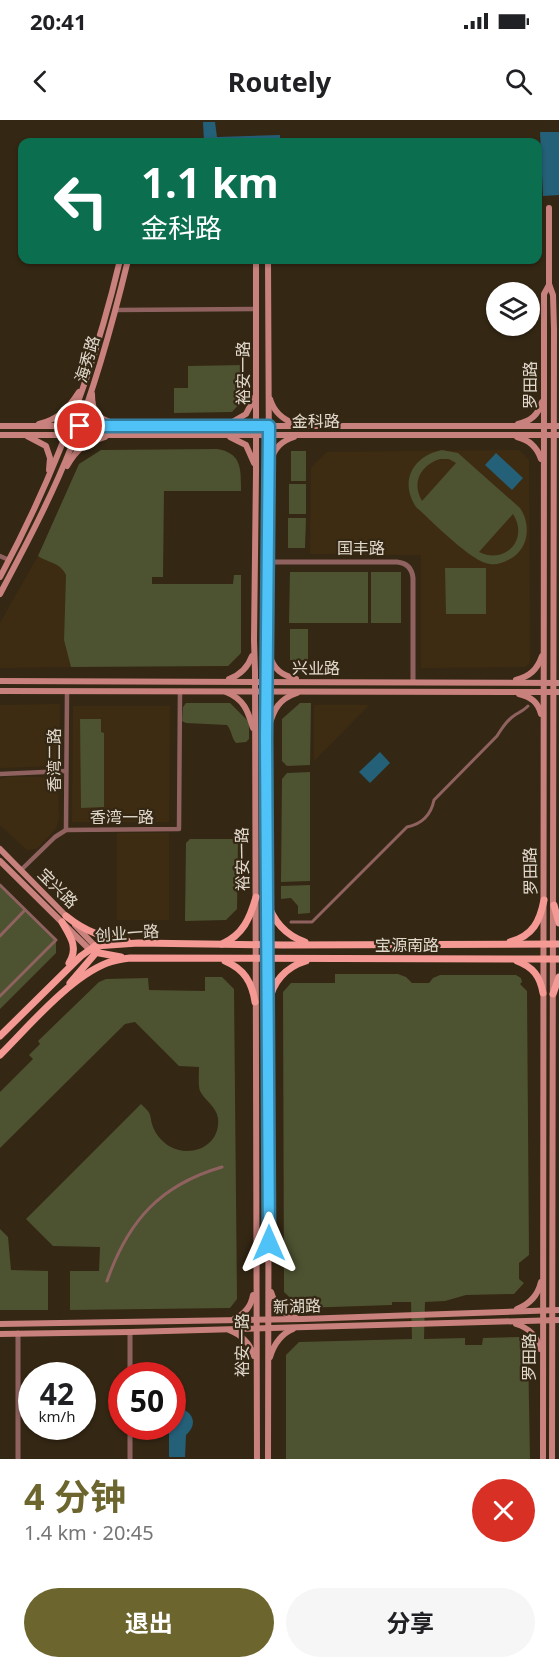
<!DOCTYPE html>
<html lang="zh">
<head>
<meta charset="utf-8">
<style>
	:root { --surface:#fff; --page:#f6f6f6; --text:#202124; --muted:#757577; --accent:#6c662e }
	body { margin:0; font-family:"Noto Sans","Noto Sans SC",sans-serif; background:var(--page); color:var(--text); height:100vh; display:flex; flex-direction:column; font-size:22px; white-space:nowrap }
	* { box-sizing:border-box; margin:0 }
	p { font-size:20px; color:var(--muted) }
	.icon { flex:none; width:33px; height:33px; fill:none; stroke:currentColor; stroke-width:2; stroke-linecap:round; stroke-linejoin:round }
	.map { position:relative; height:1339px; overflow:hidden }
	.details { display:flex; flex-direction:column; background:var(--surface); flex:1 }
	.details>* { flex:none }
	.hud { position:absolute; left:18px; top:18px; width:524px; height:126px; border-radius:12px; box-shadow:0 2px 4px #0004; background:#0b6e4f; color:#fff; overflow:hidden }
	.tools { position:absolute; left:486px; top:162px; display:grid; gap:12px }
	.tools a { display:grid; place-items:center; width:54px; height:54px; border-radius:50%; background:var(--surface); box-shadow:0 2px 4px #0004; font-size:30px }
	.speed { position:absolute; left:18px; top:1242px; display:flex; gap:12px; font-size:30px; font-weight:700; text-align:center }
	.speed>* { display:grid; place-content:center; width:78px; height:78px; border-radius:50%; background:var(--surface); box-shadow:0 2px 4px #0004; line-height:1 }
	.speed small { font-size:15px; font-weight:400 }
	.speed .limit { border:9px solid #d22; background:#fff; color:#111 }
	.pin { position:absolute; display:grid; place-items:center; width:51px; height:51px; color:#fff; margin:-26px; border:3px solid #fff; border-radius:50%; box-shadow:0 2px 6px #0007 }
	.me { position:absolute; width:66px; margin:-33px; rotate:0deg; stroke-linejoin:round; filter:drop-shadow(0 0 4px #0008) }
	.turn { display:flex; align-items:center; gap:21px; height:126px; padding:0 24px; font-size:27px }
	.turn .icon { width:78px; height:78px; stroke-width:2.5 }
	.turn b { display:block; font-size:42px; line-height:51px }
	.round { display:grid; place-items:center; flex:none; width:63px; height:63px; border-radius:32px; background:var(--page) }
	.headline { display:flex; align-items:center; justify-content:space-between; height:102px; padding:0 24px }
	h1 { font-size:36px; font-weight:700; line-height:45px; color:var(--accent) }
	.action { display:flex; gap:12px; margin-top:auto; padding:12px 24px }
	.action a { flex:1; height:69px; border-radius:36px; background:var(--accent); color:#fff; font-size:24px; font-weight:700; line-height:69px; text-align:center }
	.action a+a { background:var(--page); color:var(--text) }
	.status { display:flex; justify-content:space-between; align-items:center; height:42px; padding:0 30px; background:var(--surface); direction:ltr }
	.status svg { height:16px; fill:currentColor }
	header { display:flex; justify-content:space-between; align-items:center; height:78px; padding:0 24px; background:var(--surface); font-size:27px; font-weight:700 }
	.map>svg:first-child { display:block }
</style>
</head>
<body>
<div class="status"><b>20:41</b><svg viewBox="0 0 49 12"><path d="M0 12V9h3v3zM5 12V6h3v6zM10 12V3h3v9zM15 12V0h3v12zM26 1h20v11H26zM47 4h2v5h-2z"/></svg></div>
<header><svg class="icon" aria-label="back" viewBox="0 0 24 24"><path d="M15 5l-7 7 7 7"/></svg>Routely<svg class="icon" aria-label="search" viewBox="0 0 24 24"><circle cx="10" cy="10" r="6"/><path d="M15 15l6 6"/></svg></header>
<div class="map">
<svg width="559" height="1339" viewBox="0 0 559 1339">
	<rect width="100%" height="100%" fill="#342714"/>
	<g fill="#3e2c12">
		<polygon points="519,330 529,340 530,542 528,545 525,547 421,548 421,435 310,434 311,348 327,332"/>
		<polygon points="38,436 47,441 58,444 62,447 66,455 64,520 71,547 0,548 0,503"/>
		<polygon points="60,584 59,639 56,644 51,646 0,648 0,585"/>
		<polygon points="314,585 369,585 314,641"/>
		<polygon points="73,586 170,586 169,702 72,702"/>
		<polygon points="6,657 51,657 58,663 59,699 56,708 37,729 27,730 0,705 0,659"/>
		<rect x="117" y="713" width="52" height="87"/>
	</g>
	<g fill="#4d5231" fill-rule="evenodd">
		<polygon points="243,245 243,280 232,292 174,293 174,268 188,268 188,246"/>
		<path d="M 217,329 C 242,333 241,349 241,371 L 164,371 L 163,457 L 152,457 L 152,464 L 233,464 L 234,455 L 241,455 L 241,533 L 228,546 L 71,547 L 64,520 L 66,455 C 60,442 48,443 38,436 L 79,344 L 101,330 Z"/>
		<path d="M 442,330 L 458,333 L 520,388 C 527,398 529,412 524,424 C 521,431 515,437 508,440 C 503,443 496,445 490,444 C 471,442 432,401 416,387 C 399,361 413,336 442,330 ZM 440,339 L 449,339 L 456,343 L 422,381 C 411,362 421,345 440,339 ZM 513,394 C 529,419 506,445 479,432 Z"/>
		<rect x="291" y="331" width="15" height="30"/>
		<rect x="289" y="364" width="17" height="30"/>
		<polygon points="288,398 306,398 305,428 288,428"/>
		<polygon points="445,448 486,448 486,494 446,494"/>
		<polygon points="290,452 368,452 368,503 289,503"/>
		<rect x="371" y="452" width="30" height="51"/>
		<rect x="290" y="509" width="18" height="31"/>
		<path d="M 186,583 L 230,583 L 249,602 L 249,619 L 246,622 L 236,623 C 231,617 232,611 227,605 L 186,603 L 182,601 L 183,587 Z"/>
		<polygon points="300,583 311,583 310,645 287,646 282,641 282,599"/>
		<polygon points="80,599 101,599 101,612 104,613 104,687 81,688"/>
		<polygon points="310,652 310,761 281,762 282,659 287,653"/>
		<polygon points="190,719 238,719 237,789 226,800 185,801 186,723"/>
		<polygon points="0,765 56,820 56,833 0,889"/>
		<polygon points="310,765 310,793 298,794 298,786 291,778 281,779 281,766"/>
		<polygon points="335,854 398,854 406,857 412,863 429,863 433,858 440,855 516,855 521,858 522,862 520,864 527,871 529,1135 519,1143 519,1159 524,1163 514,1174 466,1175 445,1181 425,1182 424,1219 465,1218 465,1225 482,1225 483,1218 519,1217 528,1226 530,1339 286,1339 286,1235 299,1222 412,1219 411,1182 392,1182 392,1185 301,1188 284,1172 283,872 291,863 335,863"/>
		<path d="M 205,857 L 222,857 L 234,869 L 237,1179 L 230,1188 L 70,1190 L 70,1151 L 99,1151 L 100,1127 L 53,1126 L 26,1099 L 141,984 C 144,987 149,991 150,995 C 151,998 151,1001 152,1004 C 154,1012 161,1021 169,1026 C 191,1039 221,1026 218,998 C 216,986 205,981 200,971 C 198,965 199,954 199,947 L 179,946 L 135,902 L 125,904 L 0,1028 L 0,972 L 33,939 L 29,935 L 40,924 L 38,921 L 99,862 L 106,859 L 148,858 L 149,870 L 205,871 Z"/>
		<polygon points="0,1109 8,1117 11,1150 48,1151 48,1190 0,1190"/>
	</g>
	<g fill="#246078">
		<polygon points="203,2 215,2 217,17 280,15 280,22 204,22"/>
		<polygon points="540,12 559,12 559,75 543,76"/>
		<polygon points="496,333 523,358 512,370 485,345"/>
		<polygon points="380,632 390,643 370,663 359,652"/>
		<path d="M 178,1288 C 194,1291 198,1305 186,1315 L 185,1337 L 169,1337 L 169,1313 L 166,1307 L 172,1306 L 173,1290 Z"/>
	</g>
	<g fill="none" stroke-linecap="round" stroke-linejoin="round">
		<g stroke="#8f6260" stroke-width="3">
			<polyline points="0,765 56,820 0,876"/>
			<path d="M 291,802 L 312,802 L 407,707 C 422,704 431,695 434,680 L 497,616 C 502,608 507,600 515,595 C 520,592 524,590 528,586"/>
			<polyline points="0,816 25,790"/>
			<path d="M 107,1161 C 128,1101 160,1065 222,1047"/>
		</g>
		<g stroke="#8f6260" stroke-width="4.5">
			<polyline points="116,190 256,189"/>
			<polyline points="0,436 9,440"/>
			<polyline points="0,654 66,651"/>
			<polyline points="66,710 67,571"/>
			<polyline points="21,750 55,717 66,710 179,709 180,571"/>
		</g>
		<g stroke="#8f6260" stroke-width="5">
			<path d="M 268,442 L 397,442 C 407,443 412,448 413,458 L 413,562"/>
			<polyline points="130,1212 130,1256"/>
			<polyline points="130,1306 130,1339"/>
			<polyline points="18,1339 18,1213"/>
		</g>
		<g stroke="#c9817d" stroke-width="6">
			<polyline points="549,88 549,164 553,175 554,209 552,1339"/>
			<polyline points="256,140 256,351 254,520 255,551 257,1339"/>
			<polyline points="268,140 269,349 266,618 269,883 268,1339"/>
			<path d="M 92,274 C 92,294 98,299 117,304"/>
			<path d="M 270,279 C 274,292 282,299 295,304"/>
			<path d="M 39,304 C 59,299 68,289 79,272"/>
			<path d="M 518,304 C 531,301 538,295 542,282"/>
			<polyline points="227,305 246,294 255,277"/>
			<polyline points="0,306 559,306"/>
			<polyline points="0,315 559,315"/>
			<polyline points="27,316 46,326 50,338 49,350"/>
			<polyline points="230,317 246,325 254,343"/>
			<path d="M 517,317 C 530,320 537,327 541,339"/>
			<path d="M 271,340 C 275,327 282,321 294,317"/>
			<path d="M 67,346 C 78,327 84,324 105,317"/>
			<path d="M 0,457 C 54,357 94,250 120,140"/>
			<path d="M 0,474 C 26,425 52,376 72,325 C 96,265 113,202 128,140"/>
			<path d="M 270,536 C 274,550 282,555 296,559"/>
			<path d="M 229,559 C 240,555 248,547 252,536"/>
			<path d="M 516,560 C 530,556 537,550 542,536"/>
			<polyline points="0,561 559,563"/>
			<polyline points="0,571 559,572"/>
			<path d="M 226,572 C 244,579 248,591 253,608"/>
			<path d="M 519,574 C 531,577 538,582 541,594"/>
			<path d="M 269,606 C 274,589 279,579 297,573"/>
			<polyline points="0,729 68,798"/>
			<polyline points="0,741 89,829"/>
			<polyline points="75,805 95,826"/>
			<path d="M 271,1172 C 275,1185 282,1194 296,1198"/>
			<path d="M 517,1189 C 530,1184 538,1175 541,1162"/>
			<path d="M 234,1199 C 245,1194 251,1187 253,1175"/>
			<polyline points="0,1204 302,1199 559,1190"/>
			<path d="M 516,1204 C 529,1208 537,1215 540,1229"/>
			<path d="M 229,1210 C 242,1215 250,1223 254,1236"/>
			<polyline points="0,1214 130,1212 559,1200"/>
			<path d="M 270,1237 C 274,1224 281,1214 293,1209"/>
			<polyline points="543,1339 544,273 544,174 549,165"/>
		</g>
		<g stroke="#f59994" stroke-width="7">
			<path d="M 267,781 C 273,801 285,815 305,822"/>
			<polyline points="554,785 559,803"/>
			<path d="M 66,796 C 87,813 101,816 127,821"/>
			<path d="M 62,802 C 70,816 79,827 69,843"/>
			<path d="M 510,822 C 533,816 540,801 544,780"/>
			<path d="M 222,824 C 243,815 250,798 256,777"/>
			<polyline points="94,832 121,837"/>
			<path d="M 225,841 C 244,849 252,862 255,882"/>
			<path d="M 517,841 C 533,847 540,856 543,873"/>
			<polyline points="70,863 94,835 97,830 95,826"/>
			<polyline points="553,874 559,857"/>
			<path d="M 269,883 C 272,862 286,847 306,841"/>
			<polyline points="0,916 81,836 95,826 138,823 283,825 559,824"/>
			<path d="M 0,935 C 29,906 69,858 107,843 C 114,840 122,839 130,838 L 559,839"/>
		</g>
	</g>
	<g fill="none" stroke-linecap="round" stroke-linejoin="round">
		<defs>
			<polyline id="route" points="80,306 269,306 266,618 269,1123"/>
		</defs>
		<use href="#route" stroke="#337fa1" stroke-width="15"/>
		<use href="#route" stroke="#4fc3f7" stroke-width="10"/>
	</g>
	<g text-anchor="middle" dominant-baseline="central" stroke-width="4.5" stroke-linejoin="round" paint-order="stroke">
		<g font-size="16" fill="#e2d9cd" stroke="#342714">
			<text transform="translate(87 239) rotate(-73)">海秀路</text>
			<text transform="translate(243 253) rotate(-90)">裕安一路</text>
			<text transform="translate(530 265) rotate(-90)">罗田路</text>
			<text x="316" y="301">金科路</text>
			<text x="361" y="428">国丰路</text>
			<text x="316" y="548">兴业路</text>
			<text transform="translate(54 640) rotate(-90)">香湾二路</text>
			<text x="122" y="697">香湾一路</text>
			<text transform="translate(242 739) rotate(-91)">裕安一路</text>
			<text transform="translate(530 751) rotate(-91)">罗田路</text>
			<text transform="translate(58 768) rotate(45)">宝兴路</text>
			<text transform="translate(127 813) rotate(-4)">创业一路</text>
			<text x="407" y="825">宝源南路</text>
			<text transform="translate(297 1186) rotate(-2)">新湖路</text>
			<text transform="translate(242 1225) rotate(-90)">裕安一路</text>
			<text transform="translate(529 1237) rotate(-90)">罗田路</text>
		</g>
	</g>
</svg>
<div class="tools">
<a><svg class="icon" aria-label="layers" viewBox="0 0 24 24"><path d="M12 4l9 5-9 5-9-5zM3 14l9 5 9-5"/></svg></a>
</div>
<div class="speed"><div>42<small>km/h</small></div><div class="limit">50</div></div>
<div class="pin" style="left:80px;top:306px;background:#d93025"><svg class="icon" aria-label="arrive" viewBox="0 0 24 24"><path d="M6 21V4h12l-3 4 3 4H6"/></svg></div>
<svg class="me" style="left:269px;top:1123px" viewBox="-20 -20 40 40"><path d="M0-17L14 15 0 8-14 15z" fill="#4fc3f7" stroke="#fff" stroke-width="4"/></svg>
<div class="hud">
<div class="turn"><svg class="icon" aria-label="left" viewBox="0 0 24 24"><path d="M17 20v-9H6M10 6l-5 5 5 5"/></svg><div><b>1.1 km</b>金科路</div></div>
</div>
</div>
<section class="details">
<div class="headline"><div><h1>4 分钟</h1><p>1.4 km · 20:45</p></div><a class="round" style="background:#d93025;color:#fff"><svg class="icon" aria-label="close" viewBox="0 0 24 24"><path d="M6 6l12 12M18 6L6 18"/></svg></a></div>
<div class="action"><a>退出</a><a>分享</a></div>
</section>
</body>
</html>
